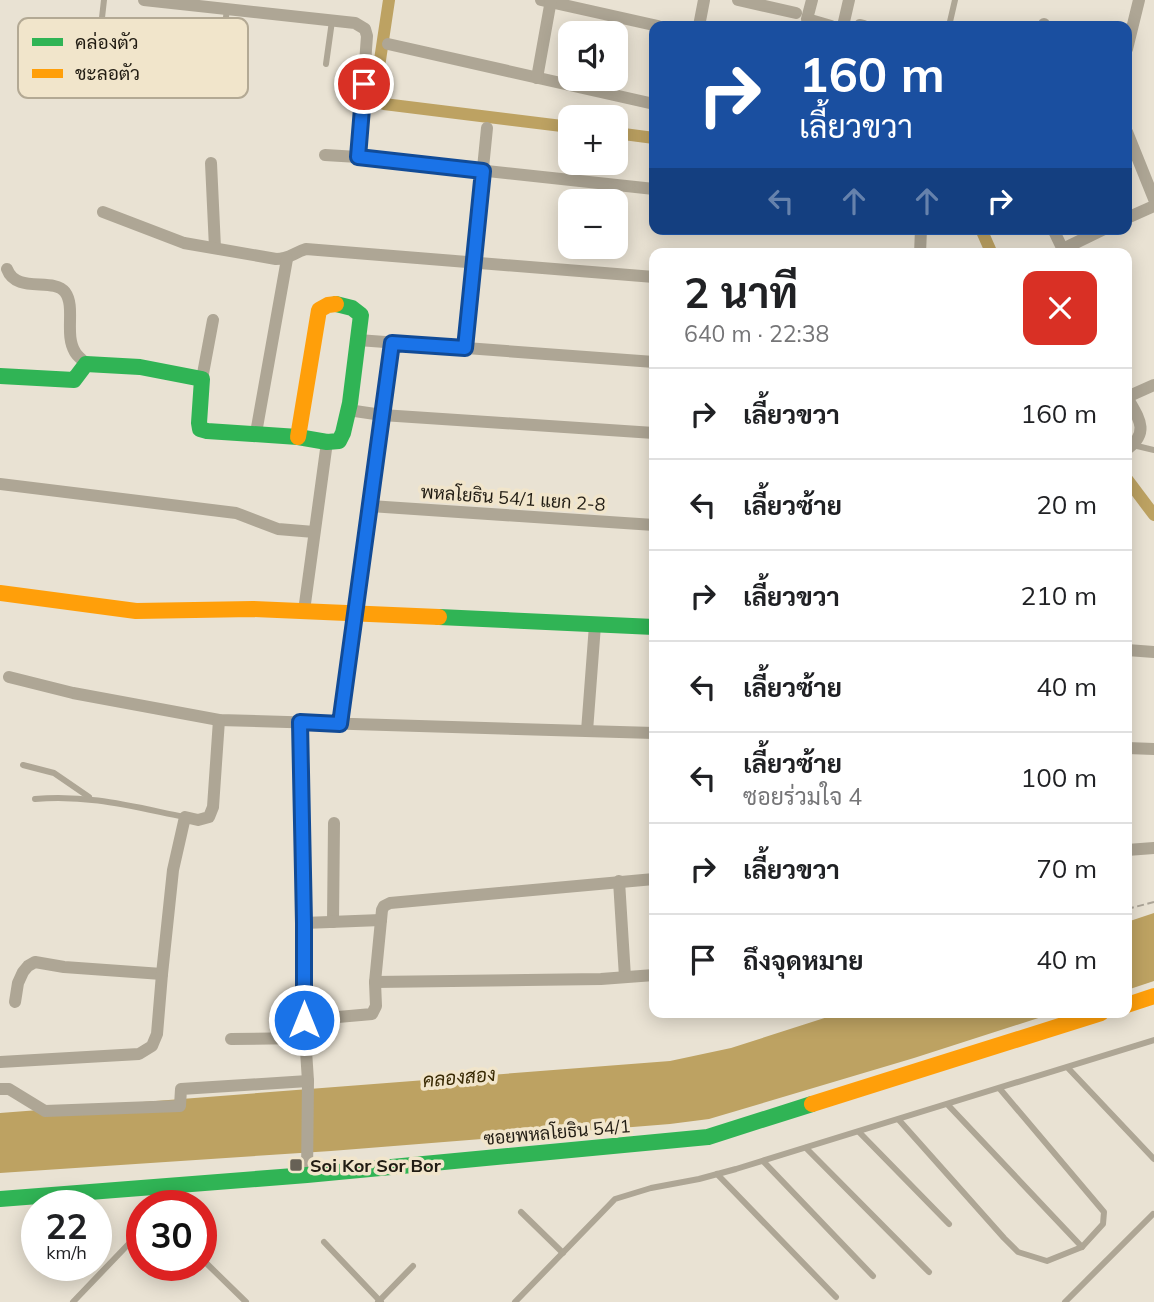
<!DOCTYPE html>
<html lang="th">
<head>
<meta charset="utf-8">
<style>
	:root { --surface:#fff; --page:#f6f6f6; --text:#202124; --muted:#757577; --line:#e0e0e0 }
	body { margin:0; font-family:Mulish,Sarabun,sans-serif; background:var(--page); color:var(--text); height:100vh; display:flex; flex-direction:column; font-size:26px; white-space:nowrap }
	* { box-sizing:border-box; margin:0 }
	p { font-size:23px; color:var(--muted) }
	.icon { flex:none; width:38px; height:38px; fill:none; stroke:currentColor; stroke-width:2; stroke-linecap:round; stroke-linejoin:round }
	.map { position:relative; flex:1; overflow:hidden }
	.panel { position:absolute; left:649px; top:248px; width:483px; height:770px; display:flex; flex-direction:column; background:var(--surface); border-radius:14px; box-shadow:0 4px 18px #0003 }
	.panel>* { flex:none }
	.guide { position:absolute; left:649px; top:21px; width:483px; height:214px; border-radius:14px; box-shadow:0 4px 18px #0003; background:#1a4fa0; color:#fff; overflow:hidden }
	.controls { position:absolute; left:558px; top:21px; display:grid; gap:14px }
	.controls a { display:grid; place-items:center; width:70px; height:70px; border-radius:14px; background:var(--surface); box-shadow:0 4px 18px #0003; font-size:35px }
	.speed { position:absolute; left:21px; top:1190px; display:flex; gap:14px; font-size:35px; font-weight:700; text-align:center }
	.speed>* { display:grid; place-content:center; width:91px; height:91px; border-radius:50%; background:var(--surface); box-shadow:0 4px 18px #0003; line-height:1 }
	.speed small { font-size:18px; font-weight:400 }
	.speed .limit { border:10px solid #d22; background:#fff; color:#111 }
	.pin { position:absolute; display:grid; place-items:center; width:60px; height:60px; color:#fff; margin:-30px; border:4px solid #fff; border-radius:50%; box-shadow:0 2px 7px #0007 }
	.me { position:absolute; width:77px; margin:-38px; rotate:0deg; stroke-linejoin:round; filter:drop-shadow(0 0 5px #0008) }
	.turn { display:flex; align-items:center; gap:24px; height:147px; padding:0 35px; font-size:32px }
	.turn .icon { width:91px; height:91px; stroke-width:2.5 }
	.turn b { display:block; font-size:49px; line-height:60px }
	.lanes { display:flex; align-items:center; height:66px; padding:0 35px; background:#0003; justify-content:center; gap:35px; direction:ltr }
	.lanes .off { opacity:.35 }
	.round { display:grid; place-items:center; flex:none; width:74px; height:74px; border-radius:14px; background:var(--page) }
	.summary { display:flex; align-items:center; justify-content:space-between; height:119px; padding:0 35px }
	h1 { font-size:42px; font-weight:700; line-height:52px }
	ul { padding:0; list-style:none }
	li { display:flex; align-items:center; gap:21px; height:91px; padding:0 35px; border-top:2px solid var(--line) }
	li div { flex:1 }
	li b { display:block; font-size:26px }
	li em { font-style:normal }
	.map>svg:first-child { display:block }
</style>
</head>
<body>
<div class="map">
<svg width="1154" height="1302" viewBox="0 0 1154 1302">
	<rect width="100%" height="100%" fill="#e9e2d3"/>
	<g fill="#bda262">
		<polygon points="1154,913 1154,981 1127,990 1127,922"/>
		<polygon points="840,1013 1054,1013 914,1058 709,1119 670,1124 331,1151 0,1173 0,1113 670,1061 731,1048"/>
	</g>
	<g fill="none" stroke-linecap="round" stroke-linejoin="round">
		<g stroke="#bda262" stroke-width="12">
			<polyline points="389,0 374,100 384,104 570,127"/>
			<polyline points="616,133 654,138"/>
			<polyline points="981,229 992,254"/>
			<polyline points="1127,479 1154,515"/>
		</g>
		<polyline stroke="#aba497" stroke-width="2" stroke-dasharray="7 3.5" stroke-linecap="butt" points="1127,909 1154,902"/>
		<g stroke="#aea695" stroke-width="6">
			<polyline points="949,26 955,0"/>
			<polyline points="97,62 104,0"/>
			<polyline points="326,64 332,21"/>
			<polyline points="220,66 227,9"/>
			<polyline points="1133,445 1154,450"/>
			<polyline points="23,765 54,773 89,797"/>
			<path d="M 35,799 C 87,794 134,807 185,817"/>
			<polyline points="1068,1068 1154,1159"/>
			<polyline points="948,1105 1082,1247"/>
			<polyline points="899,1120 1004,1238 1018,1252 1047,1261 1082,1247 1103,1224 1104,1212 1000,1089"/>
			<polyline points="859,1132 949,1224"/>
			<polyline points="806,1148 929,1272"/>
			<polyline points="763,1161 873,1276"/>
			<polyline points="717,1174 836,1297"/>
			<polyline points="521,1212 563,1253"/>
			<polyline points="324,1242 381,1302"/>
			<polyline points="201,1258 246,1302"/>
			<polyline points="73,1302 142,1230"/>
			<polyline points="378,1302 413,1266"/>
			<polyline points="515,1302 615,1199 651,1188 699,1179 736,1169 1154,1040"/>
			<polyline points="1065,1302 1153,1214"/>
		</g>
		<g stroke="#aea695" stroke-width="12">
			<polyline points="144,0 355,23 365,29 367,36 358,157"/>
			<polyline points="541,0 658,26"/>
			<polyline points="738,0 796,13"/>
			<polyline points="812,0 807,19 831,26"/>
			<polyline points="860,25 864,26"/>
			<polyline points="699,26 704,0"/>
			<polyline points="843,26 849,0"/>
			<polyline points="1044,26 1044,24"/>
			<polyline points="388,44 654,104"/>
			<polyline points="1127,49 1139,0"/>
			<polyline points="537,78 551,0"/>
			<polyline points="1127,132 1154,199"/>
			<polyline points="325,155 358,157 654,189"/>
			<polyline points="211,163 215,248"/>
			<path d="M 103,212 L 184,243 L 276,259 C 289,259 293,253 306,249 L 654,277"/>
			<polyline points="1127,218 1154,206"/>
			<polyline points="1053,229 1065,254"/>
			<polyline points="1063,249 1104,229"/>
			<polyline points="920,254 921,229"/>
			<path d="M 7,269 C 16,294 53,277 65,292 C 76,307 64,334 75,352 C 77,356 83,360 86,364"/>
			<polyline points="358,340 654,362"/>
			<polyline points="465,348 487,128"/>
			<polyline points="202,379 213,320"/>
			<path d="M 1127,397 C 1138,417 1151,432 1127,449"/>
			<polyline points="1127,397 1154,385"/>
			<polyline points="348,410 382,415 654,433"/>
			<polyline points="256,433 287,259"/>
			<polyline points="0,484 236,513 278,529 314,532"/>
			<polyline points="370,506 654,525"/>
			<polyline points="304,611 327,442"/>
			<polyline points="1127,650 1154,652"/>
			<polyline points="9,677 73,693 219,720 654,733"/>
			<polyline points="300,722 304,923 304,1020 308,1081 307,1175"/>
			<polyline points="340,724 392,343"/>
			<polyline points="587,731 595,625"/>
			<polyline points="1127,748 1154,749"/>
			<polyline points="1127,850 1154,848"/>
			<polyline points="619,881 625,977"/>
			<polyline points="333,922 334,823"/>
			<polyline points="304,923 381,920"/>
			<polyline points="375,982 601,979 654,975"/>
			<polyline points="15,1002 18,983 23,972 28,966 35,962 64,967 162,974"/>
			<polyline points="304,1020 372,1014 376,1006 375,982 382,910 384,906 390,903 654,879"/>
			<polyline points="231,1039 305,1038"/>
			<polyline points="0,1062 139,1054 152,1046 157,1034 162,974 173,870 185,817 198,820 209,817 213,807 219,720"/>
			<polyline points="0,1089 9,1089 45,1111 180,1106 181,1089 308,1081"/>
		</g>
		<g stroke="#30b455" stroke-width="16">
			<polyline points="0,376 74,380 86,364 140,367 202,379 199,423 200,429 207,431 298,437 327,442 339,441 343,433 350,403 361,315 352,308 336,304"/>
			<polyline points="439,617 654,627"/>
			<polyline points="0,1199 307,1175 708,1137 812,1104"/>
		</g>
		<g stroke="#ff9f0a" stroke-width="16">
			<polyline points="298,437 319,310 328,305 336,304"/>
			<polyline points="0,593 136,611 253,609 439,617"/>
			<polyline points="1127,1005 1154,996"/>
			<polyline points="812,1104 1101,1013"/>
		</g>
	</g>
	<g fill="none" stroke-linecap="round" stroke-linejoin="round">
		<defs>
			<polyline id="route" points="304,1020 304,923 300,722 340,724 392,343 465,348 483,171 358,157 364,84"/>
		</defs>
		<use href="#route" stroke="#114b97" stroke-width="18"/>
		<use href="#route" stroke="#1a73e8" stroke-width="12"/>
	</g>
	<rect fill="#676156" stroke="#f1e5cb" stroke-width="2.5" x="289" y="1158" width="14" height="14" rx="3.5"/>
	<g text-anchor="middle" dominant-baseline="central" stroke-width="7" stroke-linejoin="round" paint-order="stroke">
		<g font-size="18" fill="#211c13" stroke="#f1e5cb">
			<text transform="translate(513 498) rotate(4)">พหลโยธิน 54/1 แยก 2-8</text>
			<text transform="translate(557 1132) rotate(-5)">ซอยพหลโยธิน 54/1</text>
		</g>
		<g font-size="18" font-weight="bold" fill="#211c13" stroke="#f1e5cb" text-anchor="start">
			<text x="310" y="1165">Soi Kor Sor Bor</text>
		</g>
		<g font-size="19" font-style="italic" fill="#392a04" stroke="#f1e5cb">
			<text transform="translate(459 1077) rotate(-5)">คลองสอง</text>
		</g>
	</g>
	<rect x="18" y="18" width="230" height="80" rx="10" fill="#f1e5cb" stroke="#b3a994" stroke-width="2"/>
	<rect x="32" y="38" width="31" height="8" fill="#30b455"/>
	<rect x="32" y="69" width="31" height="9" fill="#ff9f0a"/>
	<g font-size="19" fill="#211c13">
		<text x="75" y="49">คล่องตัว</text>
		<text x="75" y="80">ชะลอตัว</text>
	</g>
</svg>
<div class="controls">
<a><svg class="icon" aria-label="sound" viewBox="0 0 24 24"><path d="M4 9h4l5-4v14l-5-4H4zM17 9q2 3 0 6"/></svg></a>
<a>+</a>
<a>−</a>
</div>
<div class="speed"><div>22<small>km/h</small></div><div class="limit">30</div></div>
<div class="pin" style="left:364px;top:84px;background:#d93025"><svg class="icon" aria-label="arrive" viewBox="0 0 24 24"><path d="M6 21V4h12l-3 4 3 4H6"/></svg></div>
<svg class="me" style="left:304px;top:1020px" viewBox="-20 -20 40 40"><circle r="17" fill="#1a73e8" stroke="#fff" stroke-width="3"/><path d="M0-11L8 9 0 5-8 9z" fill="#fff"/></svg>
<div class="guide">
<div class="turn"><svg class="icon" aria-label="right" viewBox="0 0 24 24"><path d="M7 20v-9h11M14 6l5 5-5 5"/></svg><div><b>160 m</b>เลี้ยวขวา</div></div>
<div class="lanes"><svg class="icon off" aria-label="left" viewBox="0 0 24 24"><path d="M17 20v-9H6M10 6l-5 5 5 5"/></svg><svg class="icon off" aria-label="ahead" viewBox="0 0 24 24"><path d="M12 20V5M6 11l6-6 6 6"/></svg><svg class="icon off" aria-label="ahead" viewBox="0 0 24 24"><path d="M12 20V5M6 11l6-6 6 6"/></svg><svg class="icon" aria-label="right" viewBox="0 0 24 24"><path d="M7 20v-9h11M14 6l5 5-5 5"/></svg></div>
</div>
<section class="panel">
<div class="summary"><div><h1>2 นาที</h1><p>640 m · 22:38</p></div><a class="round" style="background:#d93025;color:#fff"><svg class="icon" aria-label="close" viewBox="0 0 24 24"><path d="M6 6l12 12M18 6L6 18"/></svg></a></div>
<ul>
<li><svg class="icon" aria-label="right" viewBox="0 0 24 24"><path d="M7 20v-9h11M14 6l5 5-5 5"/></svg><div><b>เลี้ยวขวา</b></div><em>160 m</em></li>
<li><svg class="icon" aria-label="left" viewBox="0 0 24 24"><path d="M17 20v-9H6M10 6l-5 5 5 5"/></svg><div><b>เลี้ยวซ้าย</b></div><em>20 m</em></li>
<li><svg class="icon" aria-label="right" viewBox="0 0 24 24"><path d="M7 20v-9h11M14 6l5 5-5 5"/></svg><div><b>เลี้ยวขวา</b></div><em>210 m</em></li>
<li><svg class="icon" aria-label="left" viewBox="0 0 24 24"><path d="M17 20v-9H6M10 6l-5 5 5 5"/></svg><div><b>เลี้ยวซ้าย</b></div><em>40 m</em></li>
<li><svg class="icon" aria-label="left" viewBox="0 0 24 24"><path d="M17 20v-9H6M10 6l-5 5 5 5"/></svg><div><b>เลี้ยวซ้าย</b><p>ซอยร่วมใจ 4</p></div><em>100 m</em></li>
<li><svg class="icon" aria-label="right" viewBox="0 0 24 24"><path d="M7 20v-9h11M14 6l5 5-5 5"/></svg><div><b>เลี้ยวขวา</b></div><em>70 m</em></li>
<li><svg class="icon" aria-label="arrive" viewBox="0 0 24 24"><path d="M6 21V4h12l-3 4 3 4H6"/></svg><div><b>ถึงจุดหมาย</b></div><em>40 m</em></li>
</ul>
</section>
</div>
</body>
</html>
